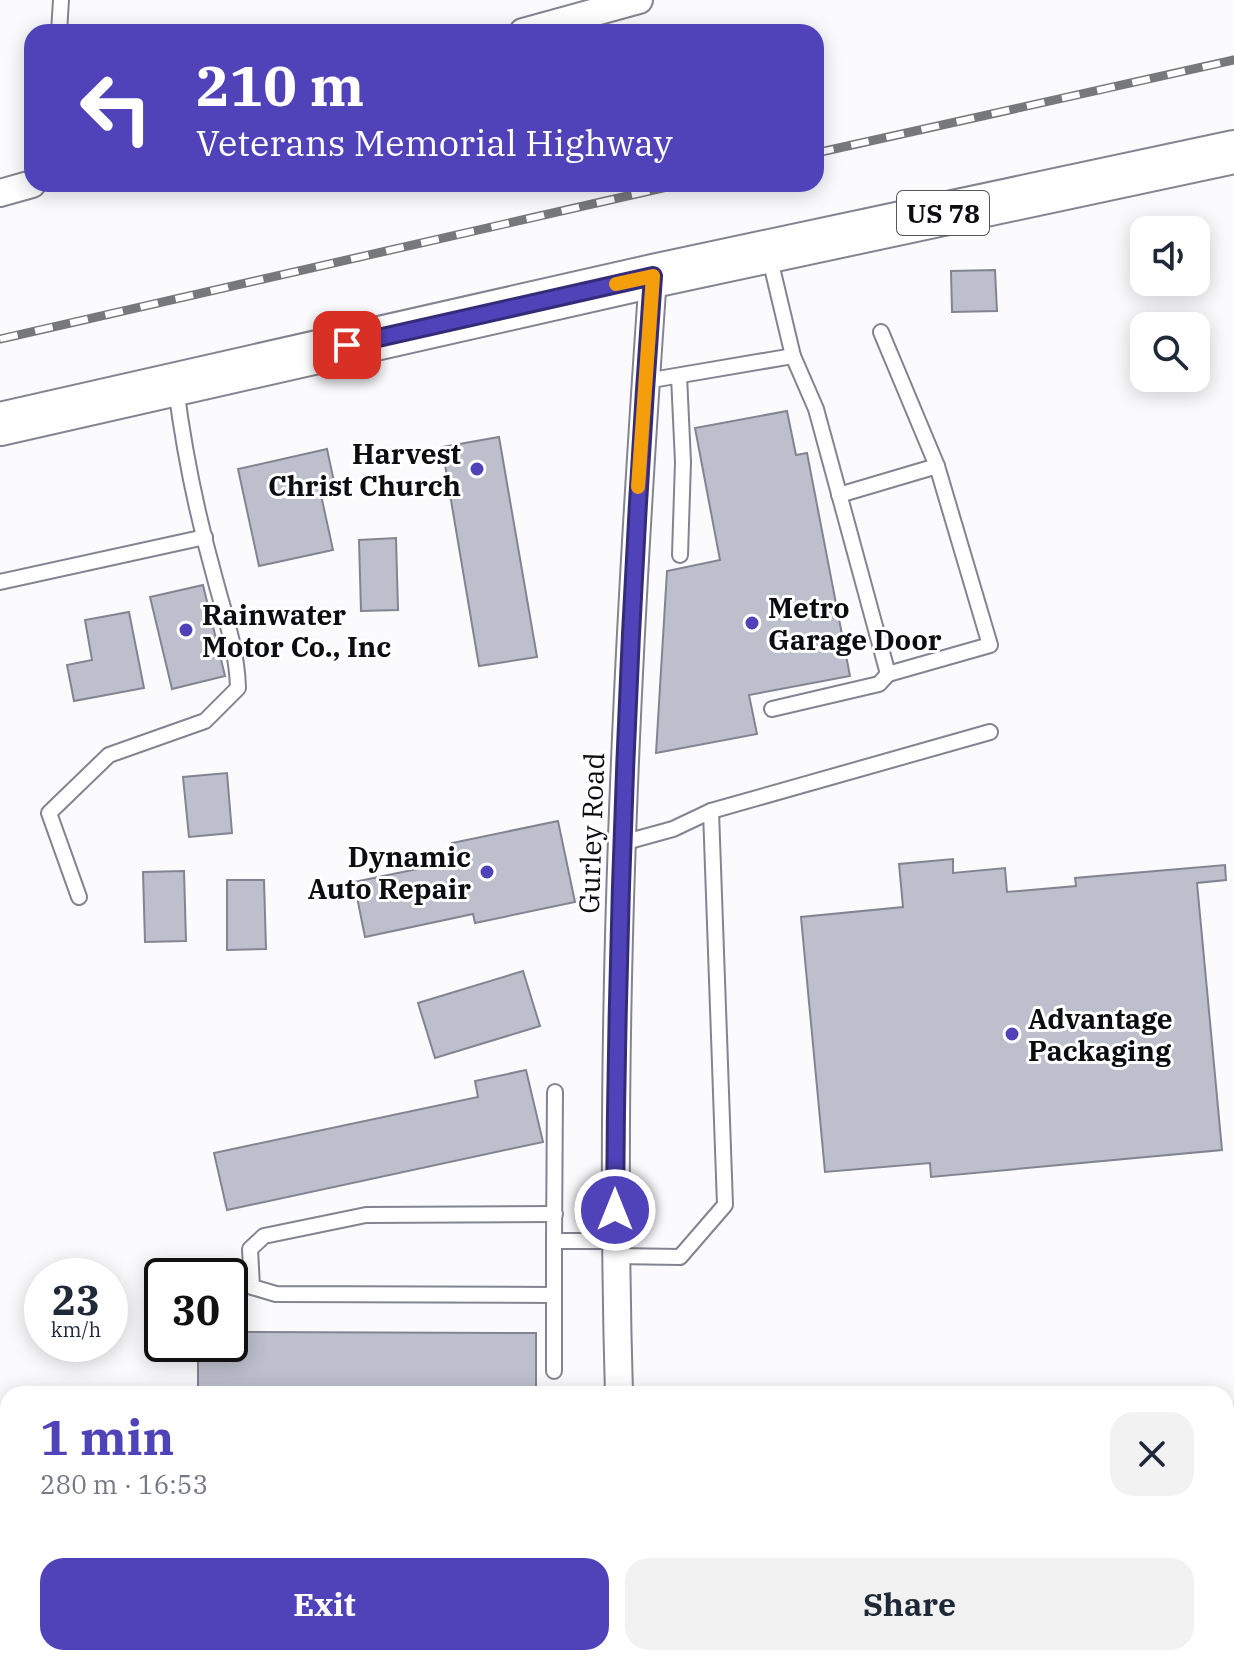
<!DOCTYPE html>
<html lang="en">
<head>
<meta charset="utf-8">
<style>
	:root { --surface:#fff; --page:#f2f2f3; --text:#1f2937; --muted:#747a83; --accent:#5043ba }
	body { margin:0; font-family:"IBM Plex Serif",serif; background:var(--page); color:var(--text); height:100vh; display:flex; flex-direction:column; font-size:30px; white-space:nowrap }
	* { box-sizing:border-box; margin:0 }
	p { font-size:26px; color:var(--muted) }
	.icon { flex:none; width:44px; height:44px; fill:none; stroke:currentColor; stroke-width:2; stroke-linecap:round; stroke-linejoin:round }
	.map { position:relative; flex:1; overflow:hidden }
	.details { position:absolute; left:0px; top:1386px; width:1234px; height:280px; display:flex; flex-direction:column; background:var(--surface); border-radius:24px 24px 0 0; box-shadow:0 4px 20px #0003 }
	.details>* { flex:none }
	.guide { position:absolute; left:24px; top:24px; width:800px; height:168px; border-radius:24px; box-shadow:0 4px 20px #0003; background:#5043ba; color:#fff; overflow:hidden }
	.fabs { position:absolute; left:1130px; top:216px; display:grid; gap:16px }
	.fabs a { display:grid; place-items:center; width:80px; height:80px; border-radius:16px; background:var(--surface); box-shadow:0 4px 20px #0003; font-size:40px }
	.speed { position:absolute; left:24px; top:1258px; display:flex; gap:16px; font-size:40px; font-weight:700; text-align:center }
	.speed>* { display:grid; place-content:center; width:104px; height:104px; border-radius:50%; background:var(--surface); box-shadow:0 4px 20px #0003; line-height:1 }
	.speed small { font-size:20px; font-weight:400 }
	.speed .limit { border:4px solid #111; border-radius:12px; background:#fff; color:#111 }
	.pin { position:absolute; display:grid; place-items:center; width:68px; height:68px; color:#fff; margin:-34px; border-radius:16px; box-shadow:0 4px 12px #0006 }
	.me { position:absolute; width:88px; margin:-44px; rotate:0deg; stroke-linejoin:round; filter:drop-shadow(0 0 6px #0008) }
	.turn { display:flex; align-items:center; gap:28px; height:168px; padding:0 40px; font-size:36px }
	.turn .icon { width:104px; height:104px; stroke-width:2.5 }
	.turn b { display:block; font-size:56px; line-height:68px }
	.round { display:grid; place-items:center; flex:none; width:84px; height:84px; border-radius:24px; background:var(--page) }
	.overview { display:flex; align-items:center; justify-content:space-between; height:136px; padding:0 40px }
	h1 { font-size:48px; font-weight:700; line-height:60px; color:var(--accent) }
	.button { display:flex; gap:16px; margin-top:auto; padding:16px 40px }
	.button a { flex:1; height:92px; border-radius:24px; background:var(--accent); color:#fff; font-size:32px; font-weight:700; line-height:92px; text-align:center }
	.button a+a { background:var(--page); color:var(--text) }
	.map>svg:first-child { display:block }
</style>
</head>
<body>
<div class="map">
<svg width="1234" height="1666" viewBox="0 0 1234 1666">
	<rect width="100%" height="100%" fill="#fbfbfe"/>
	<polygon fill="#e2e4fc" points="1226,1402 1234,1402 1234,1666 636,1666 637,1658 1226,1658"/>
	<g fill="#bebfcd" stroke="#838491" stroke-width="2">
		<polygon points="995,270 997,311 952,312 951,271"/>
		<polygon points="787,411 796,455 807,453 850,676 749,695 757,734 656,753 667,571 720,560 695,428"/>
		<polygon points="499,437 537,657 479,666 442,447"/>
		<polygon points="327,449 336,491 321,495 333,550 259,566 238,469"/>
		<polygon points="396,538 398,610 361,611 359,540"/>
		<polygon points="203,585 225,676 172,689 150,597"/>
		<polygon points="129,612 144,688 74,701 67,665 92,660 85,620"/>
		<polygon points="227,773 232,833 189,837 183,777"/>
		<polygon points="558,821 575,902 475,923 473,914 365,937 354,882 456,861 452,843"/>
		<polygon points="953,859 953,873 1005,868 1007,892 1076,886 1075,878 1225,865 1226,880 1197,883 1222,1150 931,1177 930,1163 825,1172 801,917 903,907 899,864"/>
		<polygon points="184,871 186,941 145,942 143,872"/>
		<polygon points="227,880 264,880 266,949 227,950"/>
		<polygon points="523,971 540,1026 435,1058 418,1003"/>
		<polygon points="526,1070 543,1142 227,1210 214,1153 478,1097 475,1081"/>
		<polygon points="230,1332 536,1333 536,1390 198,1389 198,1344 230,1344"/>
	</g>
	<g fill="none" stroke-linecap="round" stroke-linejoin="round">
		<defs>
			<g id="service">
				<polyline points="59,32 61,0"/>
				<polyline points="793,356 816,409 888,674 990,645 937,466 881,332"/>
				<polyline points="679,376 683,462 680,555"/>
				<polyline points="646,381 793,356 769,255"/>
				<polyline points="839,495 937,466"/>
				<polyline points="0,582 205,537"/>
				<polyline points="772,709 879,684 888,674"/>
				<polyline points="711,811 990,732"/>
				<path d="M 79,897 L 49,813 L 109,755 L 205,721 L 238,688 C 237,648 224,614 214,575 C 197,514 184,451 176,388"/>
				<polyline points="554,1241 555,1092"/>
				<polyline points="615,1256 680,1257 725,1205 711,811 673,829 622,843"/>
				<polyline points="554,1295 276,1294 252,1287 250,1249 264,1236 366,1215 555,1214"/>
				<polyline points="554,1371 554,1241 615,1241"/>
				<polyline points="564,1658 590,1666"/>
			</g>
			<g id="minor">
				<polyline points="523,32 639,0"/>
				<polyline points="0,193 32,184"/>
				<path d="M 619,1394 C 608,1021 627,648 653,276"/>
				<polyline points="1226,1585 1234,1584"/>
				<polyline points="1226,1636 1234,1635"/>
				<polyline points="626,1658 626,1666"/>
				<polyline points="854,1666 948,1658"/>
			</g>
			<polyline id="primary" points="0,424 653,276 1234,152"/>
		</defs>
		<use href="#service" stroke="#838491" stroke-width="18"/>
		<use href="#minor" stroke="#838491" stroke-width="30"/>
		<use href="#primary" stroke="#838491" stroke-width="46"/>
		<use href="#service" stroke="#fff" stroke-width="14"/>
		<use href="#minor" stroke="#fff" stroke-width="26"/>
		<use href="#primary" stroke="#fff" stroke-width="42"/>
		<defs>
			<g id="rail">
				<polyline points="816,153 1234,60"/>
				<polyline points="0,339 680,184"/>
			</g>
		</defs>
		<use href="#rail" stroke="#77787b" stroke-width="9"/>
		<use href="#rail" stroke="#fff" stroke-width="6" stroke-dasharray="18" stroke-linecap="butt"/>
	</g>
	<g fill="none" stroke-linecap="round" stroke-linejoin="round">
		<defs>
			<path id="route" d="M 347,345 L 653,276 C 630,587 617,898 615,1210"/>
		</defs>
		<use href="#route" stroke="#342c79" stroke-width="20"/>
		<use href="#route" stroke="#5043ba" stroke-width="14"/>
		<polyline stroke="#f59e0b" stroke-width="14" points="616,284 653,276 638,487"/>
	</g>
	<g fill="#5043ba" stroke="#fff" stroke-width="3">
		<circle cx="477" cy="469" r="8"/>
		<circle cx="752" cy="623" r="8"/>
		<circle cx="186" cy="630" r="8"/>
		<circle cx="487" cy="872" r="8"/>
		<circle cx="1012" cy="1034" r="8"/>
	</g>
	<g text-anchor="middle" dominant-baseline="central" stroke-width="6" stroke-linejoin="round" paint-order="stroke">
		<rect fill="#fff" stroke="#555658" stroke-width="2" x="897" y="191" width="92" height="44" rx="6"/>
		<g font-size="26" font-weight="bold" fill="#0c0d11">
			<text x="943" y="213">US 78</text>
		</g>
		<g font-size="28" font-weight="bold" fill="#0c0d11" stroke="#fff" text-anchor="start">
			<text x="461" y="453" text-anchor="end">Harvest<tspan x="461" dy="32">Christ Church</tspan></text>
			<text x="768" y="607">Metro<tspan x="768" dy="32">Garage Door</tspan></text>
			<text x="202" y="614">Rainwater<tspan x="202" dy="32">Motor Co., Inc</tspan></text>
			<text x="471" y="856" text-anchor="end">Dynamic<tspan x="471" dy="32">Auto Repair</tspan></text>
			<text x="1028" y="1018">Advantage<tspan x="1028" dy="32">Packaging</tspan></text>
		</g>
		<g font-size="28" fill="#0c0d11" stroke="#fff">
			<text transform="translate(591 833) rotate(-88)">Gurley Road</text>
		</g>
	</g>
</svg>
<div class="fabs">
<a><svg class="icon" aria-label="sound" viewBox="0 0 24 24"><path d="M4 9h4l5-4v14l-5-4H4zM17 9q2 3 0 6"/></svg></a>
<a><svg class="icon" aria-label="search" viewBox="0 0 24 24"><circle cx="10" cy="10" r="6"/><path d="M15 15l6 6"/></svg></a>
</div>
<div class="speed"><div>23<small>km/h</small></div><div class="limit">30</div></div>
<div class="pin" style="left:347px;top:345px;background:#d93025"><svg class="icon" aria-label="arrive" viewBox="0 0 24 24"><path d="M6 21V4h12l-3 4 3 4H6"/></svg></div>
<svg class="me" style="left:615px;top:1210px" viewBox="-20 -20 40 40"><circle r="17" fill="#5043ba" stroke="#fff" stroke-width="3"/><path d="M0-11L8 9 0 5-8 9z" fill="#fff"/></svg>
<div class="guide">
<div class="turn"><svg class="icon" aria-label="left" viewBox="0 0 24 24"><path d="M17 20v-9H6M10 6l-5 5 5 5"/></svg><div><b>210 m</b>Veterans Memorial Highway</div></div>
</div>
<section class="details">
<div class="overview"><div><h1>1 min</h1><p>280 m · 16:53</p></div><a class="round"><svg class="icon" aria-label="close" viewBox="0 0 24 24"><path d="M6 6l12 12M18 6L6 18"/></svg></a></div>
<div class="button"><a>Exit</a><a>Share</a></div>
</section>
</div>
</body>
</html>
